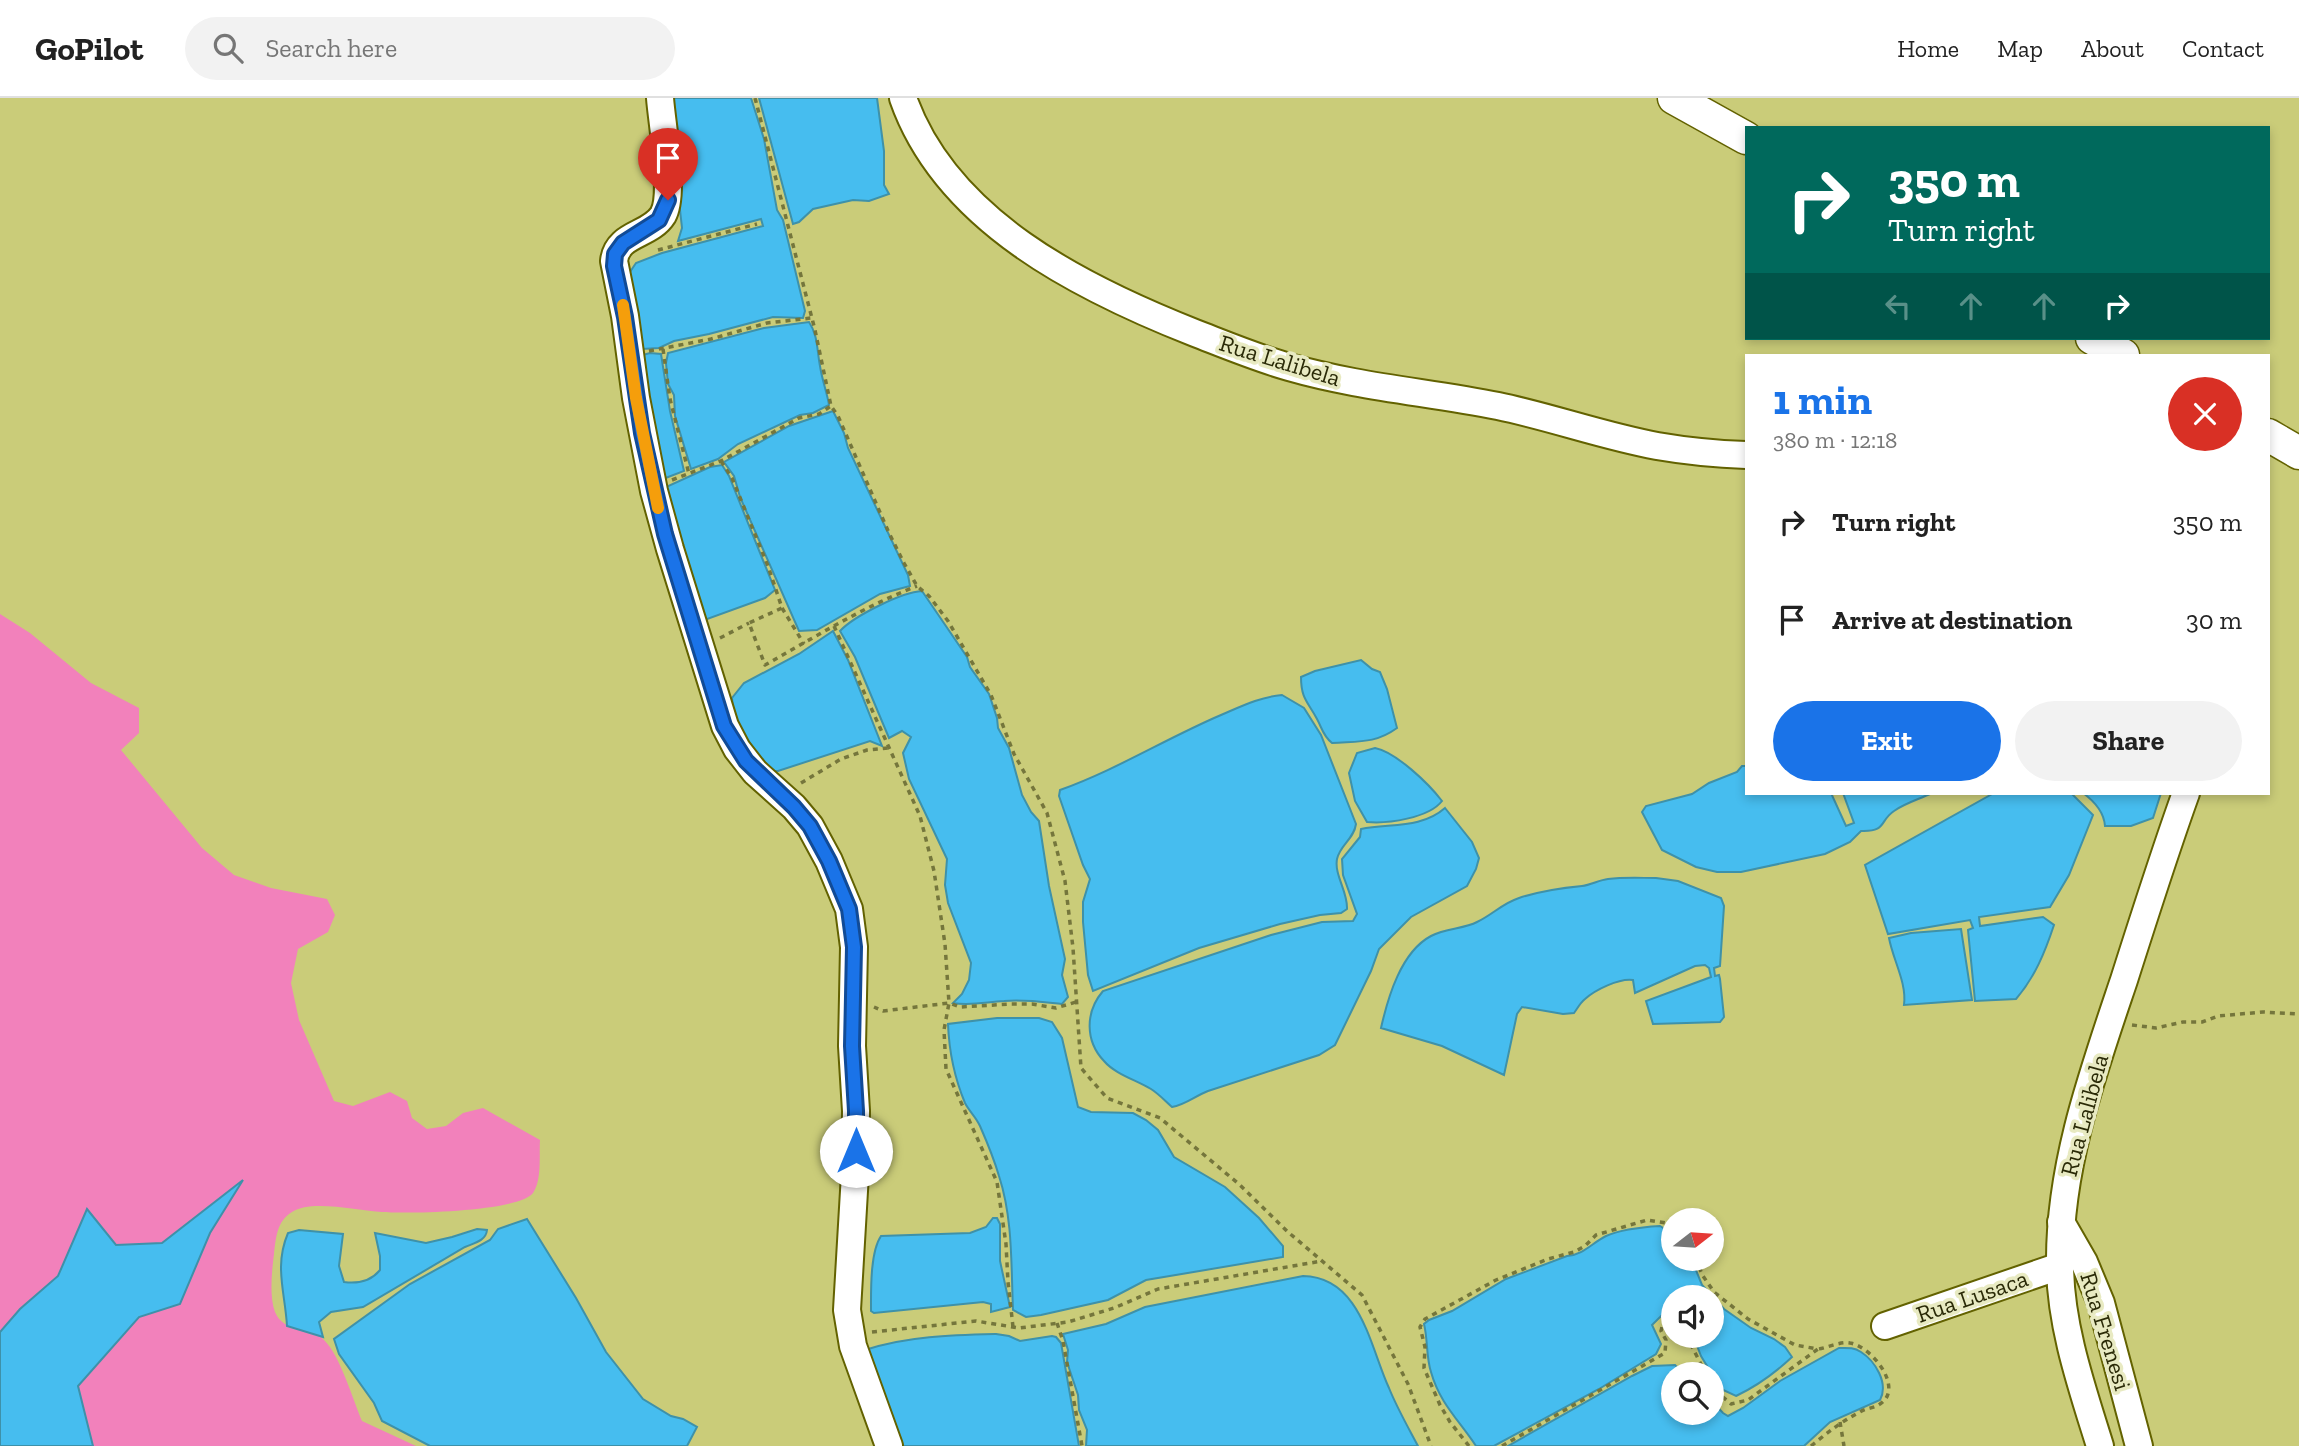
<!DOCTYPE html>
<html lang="en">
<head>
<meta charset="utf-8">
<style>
	:root { --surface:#fff; --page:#f2f2f2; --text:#222; --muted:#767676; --line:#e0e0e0; --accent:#1a73e8 }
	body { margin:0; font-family:"Zilla Slab",serif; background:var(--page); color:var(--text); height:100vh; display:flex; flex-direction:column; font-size:26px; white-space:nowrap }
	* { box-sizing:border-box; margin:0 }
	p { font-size:23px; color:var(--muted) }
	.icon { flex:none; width:38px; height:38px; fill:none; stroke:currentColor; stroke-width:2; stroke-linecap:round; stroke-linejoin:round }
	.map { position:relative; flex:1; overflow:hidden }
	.panel { position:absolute; left:1745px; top:256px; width:525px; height:441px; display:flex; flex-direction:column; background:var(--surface); border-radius:0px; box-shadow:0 4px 10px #0003 }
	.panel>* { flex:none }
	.top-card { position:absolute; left:1745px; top:28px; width:525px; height:214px; border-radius:0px; box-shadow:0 4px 10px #0003; background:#00695c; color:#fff; overflow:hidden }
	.needle { width:46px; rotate:73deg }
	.buttons { position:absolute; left:1661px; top:1110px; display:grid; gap:14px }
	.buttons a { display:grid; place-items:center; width:63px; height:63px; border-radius:50%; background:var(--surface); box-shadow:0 4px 10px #0003; font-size:35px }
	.pin { position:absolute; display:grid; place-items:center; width:60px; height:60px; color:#fff; margin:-72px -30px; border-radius:50% 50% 50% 0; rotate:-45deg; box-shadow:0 0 7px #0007 }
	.pin .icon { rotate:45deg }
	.me { position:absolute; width:77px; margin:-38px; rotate:0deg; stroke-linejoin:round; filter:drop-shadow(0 0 5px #0008) }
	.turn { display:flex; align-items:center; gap:24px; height:147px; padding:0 28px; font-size:32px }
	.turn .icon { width:91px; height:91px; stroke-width:2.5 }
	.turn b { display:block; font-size:49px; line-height:60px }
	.lanes { display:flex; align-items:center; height:66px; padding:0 28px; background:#0003; justify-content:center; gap:35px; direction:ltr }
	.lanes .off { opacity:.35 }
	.round { display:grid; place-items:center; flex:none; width:74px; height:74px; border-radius:37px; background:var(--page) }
	.head { display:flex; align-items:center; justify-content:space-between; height:119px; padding:0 28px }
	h1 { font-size:42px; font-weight:800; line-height:52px; color:var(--accent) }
	.action { display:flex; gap:14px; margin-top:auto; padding:14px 28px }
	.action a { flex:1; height:80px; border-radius:42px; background:var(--accent); color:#fff; font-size:28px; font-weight:800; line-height:80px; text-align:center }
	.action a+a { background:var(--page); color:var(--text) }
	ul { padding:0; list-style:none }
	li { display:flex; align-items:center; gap:21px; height:98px; padding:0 28px }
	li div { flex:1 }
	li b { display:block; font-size:26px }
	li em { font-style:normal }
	header { display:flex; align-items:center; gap:42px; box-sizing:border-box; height:98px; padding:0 35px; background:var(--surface); border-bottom:2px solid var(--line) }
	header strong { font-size:33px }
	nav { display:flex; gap:38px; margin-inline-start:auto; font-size:24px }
	.search { width:490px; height:63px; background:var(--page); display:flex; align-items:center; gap:18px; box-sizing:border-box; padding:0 24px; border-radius:38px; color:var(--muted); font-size:26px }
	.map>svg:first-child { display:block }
</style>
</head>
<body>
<header>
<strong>GoPilot</strong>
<div class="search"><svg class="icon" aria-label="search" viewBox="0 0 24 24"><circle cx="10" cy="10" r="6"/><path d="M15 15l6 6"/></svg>Search here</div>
<nav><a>Home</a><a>Map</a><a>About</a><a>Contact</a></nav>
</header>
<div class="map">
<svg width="2299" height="1348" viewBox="0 0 2299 1348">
	<rect width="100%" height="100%" fill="#cacc79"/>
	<path fill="#f281bb" d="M 0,516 L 30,535 L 91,585 L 139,610 L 139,635 L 121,652 L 202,750 L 234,777 L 271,790 L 327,801 L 335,817 L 328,834 L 298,851 L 291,885 L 299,922 L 334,1003 L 353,1008 L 390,994 L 407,1003 L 412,1020 L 427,1031 L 446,1028 L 463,1015 L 483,1010 L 540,1042 C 539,1058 542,1082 533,1095 C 518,1114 407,1116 382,1114 C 359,1113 311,1101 292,1114 C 277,1123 276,1139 274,1156 C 272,1172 269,1198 275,1214 C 284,1236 311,1228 324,1242 C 340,1257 353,1302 362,1323 L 416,1348 L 0,1348 Z"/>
	<g fill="#46bdef" stroke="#3e91a9" stroke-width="2">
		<polygon points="671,0 751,0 764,41 777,112 783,122 805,213 803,220 773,219 709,236 674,243 659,250 642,251 628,177 636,165 662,155 763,128 761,121 678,143 682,130 677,85"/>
		<polygon points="759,0 877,0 884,53 884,87 889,96 869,103 853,102 813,111 799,124 793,126"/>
		<path d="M 809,224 C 818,237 817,253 820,268 C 822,282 827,294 829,307 L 813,315 L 800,317 L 738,346 L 718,361 L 691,371 L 675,318 L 674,297 L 668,286 L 666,265 L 668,255 L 764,230 Z"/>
		<polygon points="650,255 661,256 670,313 684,373 663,381 661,358 654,341 639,258"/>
		<polygon points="833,313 844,335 848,350 908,477 910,488 880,496 817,532 799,533 740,399 734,378 724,364 789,328"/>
		<polygon points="722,367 729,378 775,492 765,500 699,524 666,389 710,369"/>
		<path d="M 922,493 L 967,559 L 970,569 L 989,596 L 997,620 L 998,630 L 1009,650 L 1022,697 L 1031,714 L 1039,723 L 1049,788 L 1065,861 L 1062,877 L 1068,899 L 1062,906 C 1043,904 1024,901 1004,903 C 986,904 971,908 953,905 L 962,896 L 969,882 L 971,865 L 948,805 L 945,787 L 947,761 L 909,681 L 903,655 L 911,639 L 902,633 L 889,640 L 855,559 L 840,533 C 854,518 902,494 922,493 Z"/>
		<path d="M 833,533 L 848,562 L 882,648 L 870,643 L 778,673 L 767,673 C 754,645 734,634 732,600 L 744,585 L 799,556 Z"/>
		<path d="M 1361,562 L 1372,571 L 1380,574 L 1387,591 L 1397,630 C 1375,646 1358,643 1332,645 C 1323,638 1322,630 1317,621 C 1308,604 1301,601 1301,579 L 1315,573 Z"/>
		<path d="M 1282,597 L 1304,610 L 1321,637 L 1356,726 C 1354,741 1340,747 1337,761 C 1334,777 1348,794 1347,811 L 1341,815 L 1320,817 L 1280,826 L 1199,850 L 1093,893 L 1088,877 L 1083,824 L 1083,804 L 1090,781 L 1083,767 L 1059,698 L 1060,692 C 1116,672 1167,640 1221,617 C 1242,608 1260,599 1282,597 Z"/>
		<path d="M 1375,650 C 1396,654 1429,686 1442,703 C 1429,720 1387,726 1367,724 L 1355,703 L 1349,675 L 1357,655 Z"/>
		<path d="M 1742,668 L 1746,668 L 1746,695 L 1831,695 L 1846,728 L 1854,725 L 1843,695 L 1932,695 C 1920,701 1905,705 1894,713 C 1879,723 1887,734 1861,733 L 1850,744 L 1825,756 L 1741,774 L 1717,774 L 1696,769 L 1662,752 L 1642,714 L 1646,708 L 1692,696 L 1709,685 L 1737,674 Z"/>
		<path d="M 1994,695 L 2071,695 L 2093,717 L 2069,777 L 2050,809 L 1979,819 L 1980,828 L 2043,819 L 2054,827 C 2045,854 2035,879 2016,901 L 1975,903 L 1968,832 L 1973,830 L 1970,822 L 1888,836 L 1865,767 Z"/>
		<path d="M 2083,695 L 2161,695 L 2153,720 L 2131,728 L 2105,728 C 2104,714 2094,703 2083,695 Z"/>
		<path d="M 1445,710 L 1472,744 L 1479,760 L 1476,771 L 1467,788 L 1411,819 L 1379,851 L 1371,873 L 1335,947 L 1319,957 L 1208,993 C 1195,998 1185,1007 1172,1009 C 1165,1003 1159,996 1151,991 C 1136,982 1115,976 1104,963 C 1085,943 1085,914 1103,893 L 1271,837 L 1322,824 L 1353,823 L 1357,816 L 1343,777 L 1342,761 L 1360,739 L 1361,731 C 1390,725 1421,731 1445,710 Z"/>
		<path d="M 1656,780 L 1678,783 L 1721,800 L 1724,808 L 1720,868 L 1714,870 L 1715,878 L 1719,877 L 1720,881 L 1724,919 L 1720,924 L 1653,926 L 1646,903 L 1711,879 L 1709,870 L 1705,867 L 1695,868 L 1635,895 L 1633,882 C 1619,880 1595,892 1585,901 C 1580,905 1577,911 1574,915 L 1563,916 L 1522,909 L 1517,916 L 1504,977 L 1442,948 L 1381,930 C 1388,899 1401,854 1431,838 C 1446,830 1464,831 1477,824 C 1492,817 1503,805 1519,800 C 1540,793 1561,790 1582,788 C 1591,787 1599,782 1608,781 C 1624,779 1640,780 1656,780 Z"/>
		<path d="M 1961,831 L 1972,902 L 1904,907 C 1907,885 1893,862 1889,840 L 1911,835 Z"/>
		<path d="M 997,920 L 1039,920 L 1052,924 L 1062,940 L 1078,1009 L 1091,1014 L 1133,1015 L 1146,1022 L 1158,1032 L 1174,1059 L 1225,1089 L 1259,1120 L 1283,1148 L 1283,1159 L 1146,1182 L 1108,1202 L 1041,1217 L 1026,1219 L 1013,1212 C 1011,1167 1013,1121 999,1078 C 994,1061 987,1044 980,1028 C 976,1019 969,1013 965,1005 C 955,981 949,952 948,926 Z"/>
		<polygon points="243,1082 210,1135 180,1206 139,1219 78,1288 93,1348 0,1348 0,1234 20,1211 58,1178 87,1111 116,1147 162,1145"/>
		<path d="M 993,1120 L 997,1120 L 1000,1126 L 1000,1163 L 1010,1209 L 991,1214 L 991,1206 L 983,1204 L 874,1215 L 871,1213 C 871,1193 870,1154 881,1138 L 970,1135 L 986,1129 Z"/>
		<polygon points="527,1121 576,1200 606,1254 643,1301 671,1318 683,1321 697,1329 687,1348 430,1348 382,1323 374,1305 339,1256 334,1241 410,1186 490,1142 498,1131"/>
		<path d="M 1660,1128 L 1673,1136 L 1673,1160 L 1691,1160 L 1702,1187 L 1724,1211 L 1751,1230 L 1774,1241 L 1785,1249 L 1792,1259 C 1775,1275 1757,1288 1736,1298 L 1721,1291 L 1701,1258 L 1693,1237 L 1712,1237 L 1712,1199 L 1673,1199 L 1673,1213 L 1661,1218 L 1652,1227 L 1661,1246 L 1656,1256 L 1599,1291 L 1494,1348 L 1476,1348 C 1459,1322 1440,1306 1431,1274 C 1426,1259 1428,1242 1424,1226 L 1429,1222 L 1452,1213 L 1506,1181 L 1567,1158 C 1583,1157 1592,1145 1606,1138 C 1622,1131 1643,1129 1660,1128 Z"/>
		<path d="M 477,1131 L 487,1132 C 486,1143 474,1145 465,1149 L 363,1209 L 331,1214 L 319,1224 L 323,1239 L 287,1228 C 285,1194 274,1168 288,1135 L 299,1132 L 343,1136 L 339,1168 L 344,1184 C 359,1186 371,1183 380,1172 L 380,1158 L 375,1135 L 426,1145 L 452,1139 Z"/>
		<path d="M 1303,1178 C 1361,1179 1370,1249 1389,1290 C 1397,1310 1408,1329 1418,1348 L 1086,1348 L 1087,1332 L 1079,1312 L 1078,1297 L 1067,1264 L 1068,1252 L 1063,1236 L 1106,1226 L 1145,1209 Z"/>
		<path d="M 996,1236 L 1009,1238 L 1020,1243 L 1052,1238 L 1056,1239 L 1061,1245 L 1079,1348 L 894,1348 L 865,1252 C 906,1238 953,1237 996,1236 Z"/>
		<path d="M 1839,1250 C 1847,1250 1853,1249 1861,1254 C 1875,1263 1889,1285 1880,1302 L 1830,1324 L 1804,1348 L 1508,1348 L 1632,1278 L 1652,1268 L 1675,1267 L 1684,1276 L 1673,1276 L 1673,1314 L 1712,1314 L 1712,1303 L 1723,1315 L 1728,1318 L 1743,1310 L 1780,1283 Z"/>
	</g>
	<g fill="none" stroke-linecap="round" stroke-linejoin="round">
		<defs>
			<g id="minor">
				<path d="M 660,0 C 662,27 675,96 663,117 C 650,138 617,135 614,163 L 625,218 L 636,300 L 654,393 L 670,451 L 725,628 L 737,651 L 755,674 L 794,709 L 810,728 L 829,763 L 849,811 L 854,849 L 852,948 L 856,1013 L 855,1076 L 847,1212 L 853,1248 L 889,1348"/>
				<path d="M 903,0 C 946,123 1081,190 1195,235 C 1226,247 1257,260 1289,269 C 1358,289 1428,294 1498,308 C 1551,319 1603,338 1657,348 C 1686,353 1717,356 1746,357"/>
				<polyline points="2061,1124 2084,1164 2101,1205 2139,1348"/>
				<polyline points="1885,1228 2060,1168"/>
				<path d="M 2100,1348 C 2082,1290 2060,1227 2060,1166 C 2059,1068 2093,974 2124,882 C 2144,819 2164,756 2186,695"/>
			</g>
			<g id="major">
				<polyline points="1674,0 1746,40"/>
				<polyline points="2092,240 2123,257"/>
				<polyline points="2268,337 2299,355"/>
			</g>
		</defs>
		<use href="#minor" stroke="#636200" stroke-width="30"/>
		<use href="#major" stroke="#636200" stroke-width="35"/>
		<g stroke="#75763c" stroke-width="3.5" stroke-dasharray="5 5" stroke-linecap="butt">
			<polyline points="755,0 815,232 831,308 838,318 889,435 904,465 917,488 929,498 948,523 991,597 1014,656 1047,715 1065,783 1073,850 1081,970 1107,1000 1160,1020 1240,1087 1288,1134 1362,1197 1408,1286 1431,1348"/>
			<polyline points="658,152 757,126"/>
			<polyline points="663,251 670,301 689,376"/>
			<polyline points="649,253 711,241 767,225 811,220"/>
			<path d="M 721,363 L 732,380 L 768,468 L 782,510 L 749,525 L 765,567 C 815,539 863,509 917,488"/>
			<polyline points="672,382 721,363 799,320 819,316 831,308"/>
			<polyline points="782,510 804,546"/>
			<polyline points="834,528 920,718 934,773 945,846 949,905 883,913 874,909"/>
			<polyline points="720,540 749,525"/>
			<polyline points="801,685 841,661 867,652 888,650"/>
			<polyline points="2132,927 2156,930 2183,924 2202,924 2218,918 2263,914 2299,916"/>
			<polyline points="1695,1160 1703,1178 1714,1194 1748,1221 1795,1247 1818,1251 1748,1302 1731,1306 1717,1294 1712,1284"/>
			<polyline points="1057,1225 1063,1243 1082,1348"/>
			<polyline points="1013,1229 1008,1184 1006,1146 997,1084 946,971 944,932 949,905 960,909 1011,906 1032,906 1056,910 1076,904"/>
			<polyline points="872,1234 976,1223 1019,1230 1068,1224 1114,1210 1158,1191 1322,1163"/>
			<polyline points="1686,1237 1706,1276"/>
			<polyline points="1840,1324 1844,1348"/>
			<polyline points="1469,1348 1450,1324 1440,1307 1424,1270 1425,1249 1420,1229 1425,1221 1496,1182 1548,1161 1574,1154 1585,1148 1596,1137 1647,1122 1666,1125 1673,1132"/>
			<polyline points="1502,1348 1665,1255 1666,1242 1661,1233 1663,1225 1673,1220"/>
			<path d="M 1811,1348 C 1827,1335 1842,1323 1860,1314 C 1866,1310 1875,1310 1880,1306 C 1905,1290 1871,1248 1850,1245 C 1841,1243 1827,1250 1818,1251"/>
		</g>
		<use href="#minor" stroke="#fff" stroke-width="26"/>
		<use href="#major" stroke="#fff" stroke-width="32"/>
	</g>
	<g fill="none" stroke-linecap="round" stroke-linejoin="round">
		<defs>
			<polyline id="route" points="668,102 659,122 623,145 615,156 614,168 625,219 642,335 665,436 724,628 746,663 794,709 810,728 829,763 849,811 854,849 852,948 856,1013 856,1053"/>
		</defs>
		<use href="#route" stroke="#114b97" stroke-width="18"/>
		<use href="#route" stroke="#1a73e8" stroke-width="12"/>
		<polyline stroke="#f59e0b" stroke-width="12" points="623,207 636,300 658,410"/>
	</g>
	<g text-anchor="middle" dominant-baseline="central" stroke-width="7" stroke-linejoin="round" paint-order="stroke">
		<g font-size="24" fill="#2a2a07" stroke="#e8eac2">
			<text transform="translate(1280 262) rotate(17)">Rua Lalibela</text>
			<text transform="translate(2084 1017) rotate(-75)">Rua Lalibela</text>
			<text transform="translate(1972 1198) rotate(-19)">Rua Lusaca</text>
			<text transform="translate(2106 1233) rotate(73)">Rua Frenesi</text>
		</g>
	</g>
</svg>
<div class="buttons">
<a><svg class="needle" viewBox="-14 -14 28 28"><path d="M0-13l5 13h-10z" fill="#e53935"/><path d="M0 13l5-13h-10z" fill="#767676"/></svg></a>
<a><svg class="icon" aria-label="sound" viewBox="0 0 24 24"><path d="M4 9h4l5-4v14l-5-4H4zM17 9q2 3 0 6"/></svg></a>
<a><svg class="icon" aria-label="search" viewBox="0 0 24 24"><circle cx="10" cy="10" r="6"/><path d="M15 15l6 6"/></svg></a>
</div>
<div class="pin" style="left:668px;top:102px;background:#d93025"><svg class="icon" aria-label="arrive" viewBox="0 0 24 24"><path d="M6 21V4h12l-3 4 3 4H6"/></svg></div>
<svg class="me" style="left:856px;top:1053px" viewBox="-20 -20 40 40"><circle r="19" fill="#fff"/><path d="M0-13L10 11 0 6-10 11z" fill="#1a73e8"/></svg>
<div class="top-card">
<div class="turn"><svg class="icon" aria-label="right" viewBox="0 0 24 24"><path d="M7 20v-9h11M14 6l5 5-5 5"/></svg><div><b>350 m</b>Turn right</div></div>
<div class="lanes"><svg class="icon off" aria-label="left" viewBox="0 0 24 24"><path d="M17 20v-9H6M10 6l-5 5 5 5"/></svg><svg class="icon off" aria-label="ahead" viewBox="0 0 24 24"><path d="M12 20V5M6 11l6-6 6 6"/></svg><svg class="icon off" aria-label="ahead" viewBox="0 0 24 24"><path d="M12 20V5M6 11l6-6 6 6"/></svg><svg class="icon" aria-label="right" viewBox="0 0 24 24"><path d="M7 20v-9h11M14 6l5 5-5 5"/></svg></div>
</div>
<section class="panel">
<div class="head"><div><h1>1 min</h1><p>380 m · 12:18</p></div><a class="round" style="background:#d93025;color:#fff"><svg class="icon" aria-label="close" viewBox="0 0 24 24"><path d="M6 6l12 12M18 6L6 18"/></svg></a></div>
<ul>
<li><svg class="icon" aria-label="right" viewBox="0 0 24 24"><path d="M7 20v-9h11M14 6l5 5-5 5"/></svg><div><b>Turn right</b></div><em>350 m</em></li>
<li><svg class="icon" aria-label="arrive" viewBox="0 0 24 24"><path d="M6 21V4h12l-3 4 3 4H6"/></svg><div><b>Arrive at destination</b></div><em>30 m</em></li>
</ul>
<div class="action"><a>Exit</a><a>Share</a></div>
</section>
</div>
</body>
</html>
